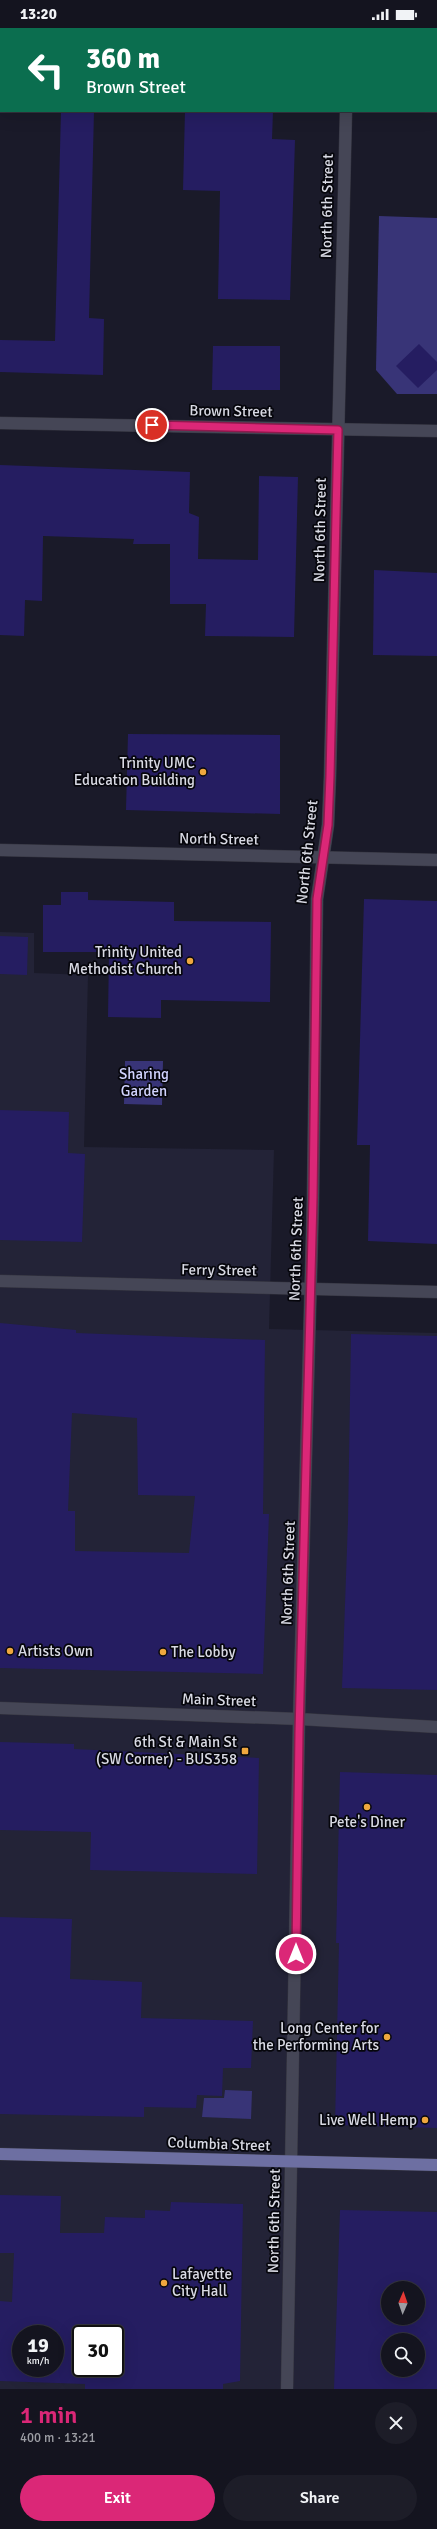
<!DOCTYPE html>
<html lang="en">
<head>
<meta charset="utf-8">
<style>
	:root { --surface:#14141f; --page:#1d1d28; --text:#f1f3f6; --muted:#9d9ea4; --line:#33333d; --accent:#db2777 }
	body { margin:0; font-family:Signika,sans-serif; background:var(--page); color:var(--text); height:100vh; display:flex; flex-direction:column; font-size:15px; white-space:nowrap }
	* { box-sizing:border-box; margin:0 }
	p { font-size:13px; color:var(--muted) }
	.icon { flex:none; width:22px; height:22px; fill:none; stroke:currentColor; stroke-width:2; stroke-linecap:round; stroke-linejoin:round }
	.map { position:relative; height:2361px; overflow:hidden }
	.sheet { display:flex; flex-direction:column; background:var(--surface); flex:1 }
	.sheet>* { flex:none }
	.guide { position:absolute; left:0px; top:0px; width:437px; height:84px; box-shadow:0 4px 16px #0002,0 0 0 1px var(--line); background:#0b6e4f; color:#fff; overflow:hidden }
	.needle { width:26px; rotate:2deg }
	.controls { position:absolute; left:381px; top:2253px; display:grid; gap:8px }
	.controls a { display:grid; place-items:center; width:44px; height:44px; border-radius:50%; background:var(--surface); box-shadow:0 4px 16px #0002,0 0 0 1px var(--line); font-size:20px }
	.speed { position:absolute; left:12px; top:2297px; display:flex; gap:8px; font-size:20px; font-weight:700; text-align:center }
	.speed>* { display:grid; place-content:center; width:52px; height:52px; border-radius:50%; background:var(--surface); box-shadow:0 4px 16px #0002,0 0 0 1px var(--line); line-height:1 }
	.speed small { font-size:10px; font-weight:400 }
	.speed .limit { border:2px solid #111; border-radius:6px; background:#fff; color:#111 }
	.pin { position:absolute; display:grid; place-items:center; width:34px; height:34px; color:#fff; margin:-17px; border:2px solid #fff; border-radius:50%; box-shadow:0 1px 4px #0007 }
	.me { position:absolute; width:44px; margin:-22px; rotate:0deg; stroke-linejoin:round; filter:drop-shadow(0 0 3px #0008) }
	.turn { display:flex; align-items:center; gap:14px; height:84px; padding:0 20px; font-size:18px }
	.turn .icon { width:52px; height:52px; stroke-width:2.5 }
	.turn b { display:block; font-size:28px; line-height:34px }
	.round { display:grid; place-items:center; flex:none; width:42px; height:42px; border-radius:21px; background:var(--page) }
	.head { display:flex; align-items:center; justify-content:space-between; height:68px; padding:0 20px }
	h1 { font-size:24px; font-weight:600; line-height:30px; color:var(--accent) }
	.primary-button { display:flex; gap:8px; margin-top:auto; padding:8px 20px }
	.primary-button a { flex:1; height:46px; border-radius:24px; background:var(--accent); color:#fff; font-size:16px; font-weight:600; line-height:46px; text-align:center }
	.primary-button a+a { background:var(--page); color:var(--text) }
	.status { display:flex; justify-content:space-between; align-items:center; height:28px; padding:0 20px; background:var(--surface); direction:ltr }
	.status svg { height:11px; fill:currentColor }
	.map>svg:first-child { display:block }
</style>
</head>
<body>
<div class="status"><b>13:20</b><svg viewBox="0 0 49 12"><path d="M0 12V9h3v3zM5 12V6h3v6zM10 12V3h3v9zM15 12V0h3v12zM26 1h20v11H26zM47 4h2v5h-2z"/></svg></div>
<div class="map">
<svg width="437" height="2361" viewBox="0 0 437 2361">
	<rect width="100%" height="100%" fill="#1a1a29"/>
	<path fill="#232337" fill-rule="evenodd" d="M 0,904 L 34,905 L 34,945 L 88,947 L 84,1119 L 274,1122 L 269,1301 L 437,1305 L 437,2361 L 0,2361 ZM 388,2260 L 418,2260 L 418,2290 L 388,2290 ZM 21,2306 L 55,2306 L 55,2340 L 21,2340 ZM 81,2306 L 115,2306 L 115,2340 L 81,2340 ZM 388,2312 L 418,2312 L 418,2342 L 388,2342 Z"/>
	<g fill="#383477">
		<polygon points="379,188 437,190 437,366 397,366 376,342"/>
		<polygon points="125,1033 163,1033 162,1077 124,1076"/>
		<polygon points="225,2062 252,2063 251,2091 202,2089 204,2070 224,2070"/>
	</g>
	<g fill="#251d61" fill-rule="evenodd">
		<polygon points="61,83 94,83 89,290 104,291 103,347 0,344 0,312 55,313"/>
		<polygon points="185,83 273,83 272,111 295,112 290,272 218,271 220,163 183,162"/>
		<polygon points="419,316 437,334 437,342 418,360 396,338"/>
		<polygon points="213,318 280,318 280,362 212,362"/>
		<polygon points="0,437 190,444 189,485 199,489 198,531 258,532 259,448 298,449 294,609 205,608 206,576 170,576 170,516 133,516 134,511 43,508 42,573 25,572 24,608 0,607"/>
		<polygon points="374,542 437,545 437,628 373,627"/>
		<polygon points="128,706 280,707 280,786 126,782"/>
		<polygon points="61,864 88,864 88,872 174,874 174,893 271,894 270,974 161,972 161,990 108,989 109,924 43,924 43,877 61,877"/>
		<polygon points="364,871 437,873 437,1216 368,1213 370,1117 357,1117"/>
		<polygon points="0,908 28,909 27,947 0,946"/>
		<polygon points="0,1082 69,1084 68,1125 85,1126 82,1214 0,1212"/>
		<path d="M 0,1295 L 76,1302 L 76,1305 L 265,1312 L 263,1486 L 269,1486 L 263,1646 L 0,1640 ZM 72,1385 L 137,1390 L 138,1467 L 195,1468 L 189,1525 L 75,1523 L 75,1483 L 68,1483 Z"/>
		<polygon points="351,1306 437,1308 437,1662 342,1660 348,1493"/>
		<polygon points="0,1714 74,1716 74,1721 259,1730 257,1846 90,1842 91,1804 0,1802"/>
		<polygon points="340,1744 437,1747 437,2100 335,2097 339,1915 336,1915"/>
		<polygon points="0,1889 72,1891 70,1951 142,1954 141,1990 253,1993 251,2040 223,2040 222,2068 197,2067 196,2080 144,2079 144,2089 0,2086"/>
		<path d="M 0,2167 L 61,2168 L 60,2205 L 104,2205 L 105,2189 L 145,2190 L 145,2182 L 170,2183 L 171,2174 L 243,2176 L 240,2353 L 223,2356 L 223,2361 L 85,2361 L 85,2356 L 0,2353 L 0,2273 L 12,2274 L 14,2225 L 0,2225 ZM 21,2306 L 55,2306 L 55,2340 L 21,2340 ZM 81,2306 L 115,2306 L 115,2340 L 81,2340 Z"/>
		<path d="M 340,2182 L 437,2184 L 437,2361 L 334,2361 ZM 388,2260 L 418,2260 L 418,2290 L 388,2290 ZM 388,2312 L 418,2312 L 418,2342 L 388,2342 Z"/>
	</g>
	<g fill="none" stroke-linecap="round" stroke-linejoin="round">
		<defs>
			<g id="street">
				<polyline points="348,1 348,0"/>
				<polyline points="0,395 437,403"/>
				<polyline points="0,822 437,832"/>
				<polyline points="0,1253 437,1264"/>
				<polyline points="0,1680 299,1691 437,1699"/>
				<polyline points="287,2361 299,1691 313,1170 317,871 328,797 330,748 346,83"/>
			</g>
			<polyline id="primary" points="0,2126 437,2137"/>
		</defs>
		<use href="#street" stroke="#34343f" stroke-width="13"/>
		<use href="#primary" stroke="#34343f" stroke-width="13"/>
		<use href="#street" stroke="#454656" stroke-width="12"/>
		<use href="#primary" stroke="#6d6fa2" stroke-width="12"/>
	</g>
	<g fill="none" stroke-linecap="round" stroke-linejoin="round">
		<defs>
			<polyline id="route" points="152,397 338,402 330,748 328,797 317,871 313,1170 299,1705 296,1926"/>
		</defs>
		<use href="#route" stroke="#8e194d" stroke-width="10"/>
		<use href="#route" stroke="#db2777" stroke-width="7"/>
	</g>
	<g fill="#efa73e" stroke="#06060c" stroke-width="1.5">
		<circle cx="203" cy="744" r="4"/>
		<circle cx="190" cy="933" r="4"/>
		<circle cx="10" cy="1623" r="4"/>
		<circle cx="163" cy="1624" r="4"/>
		<rect x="241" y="1719" width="8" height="8" rx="2"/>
		<circle cx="367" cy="1779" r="4"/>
		<circle cx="387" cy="2009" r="4"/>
		<circle cx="425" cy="2092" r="4"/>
		<circle cx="164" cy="2255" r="4"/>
	</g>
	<g text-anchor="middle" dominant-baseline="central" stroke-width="3.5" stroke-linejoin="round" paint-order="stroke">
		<g font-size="15" fill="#d9dae4" stroke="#06060c">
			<text transform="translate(327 178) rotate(-89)">North 6th Street</text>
			<text transform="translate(231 383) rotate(1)">Brown Street</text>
			<text transform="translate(320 502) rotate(-89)">North 6th Street</text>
			<text transform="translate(219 811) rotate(1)">North Street</text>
			<text transform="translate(307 824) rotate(-84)">North 6th Street</text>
			<text transform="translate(296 1221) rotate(-88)">North 6th Street</text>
			<text transform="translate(219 1242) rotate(1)">Ferry Street</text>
			<text transform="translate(288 1545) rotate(-88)">North 6th Street</text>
			<text transform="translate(219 1672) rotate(2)">Main Street</text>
			<text transform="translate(219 2116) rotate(2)">Columbia Street</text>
			<text transform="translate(274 2193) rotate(-89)">North 6th Street</text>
		</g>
		<g font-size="15" fill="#d9dae4" stroke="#06060c" text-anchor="end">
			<text x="195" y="735">Trinity UMC<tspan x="195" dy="17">Education Building</tspan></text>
			<text x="182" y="924">Trinity United<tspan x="182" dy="17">Methodist Church</tspan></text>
			<text x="18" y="1623" text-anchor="start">Artists Own</text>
			<text x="171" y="1624" text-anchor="start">The Lobby</text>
			<text x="237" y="1714">6th St &amp; Main St<tspan x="237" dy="17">(SW Corner) - BUS358</tspan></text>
			<text x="367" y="1794" text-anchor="middle">Pete's Diner</text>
			<text x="379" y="2000">Long Center for<tspan x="379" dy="17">the Performing Arts</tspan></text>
			<text x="417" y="2092">Live Well Hemp</text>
			<text x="172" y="2246" text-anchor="start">Lafayette<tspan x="172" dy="17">City Hall</tspan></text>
		</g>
		<g font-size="15" fill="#d2d4ff" stroke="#06060c">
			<text x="144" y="1046">Sharing<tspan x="144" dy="17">Garden</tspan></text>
		</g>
	</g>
</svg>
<div class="controls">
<a><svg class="needle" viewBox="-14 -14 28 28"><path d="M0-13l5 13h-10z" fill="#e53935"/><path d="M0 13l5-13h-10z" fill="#9d9ea4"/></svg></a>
<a><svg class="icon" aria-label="search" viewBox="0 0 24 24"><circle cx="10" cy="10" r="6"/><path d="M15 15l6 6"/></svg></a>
</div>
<div class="speed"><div>19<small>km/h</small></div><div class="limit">30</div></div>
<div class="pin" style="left:152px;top:397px;background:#d93025"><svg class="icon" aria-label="arrive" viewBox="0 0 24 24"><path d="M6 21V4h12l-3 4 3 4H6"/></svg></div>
<svg class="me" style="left:296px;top:1926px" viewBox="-20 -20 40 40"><circle r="17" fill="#db2777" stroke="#fff" stroke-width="3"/><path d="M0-11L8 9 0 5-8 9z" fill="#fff"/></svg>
<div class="guide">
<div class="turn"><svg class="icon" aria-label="left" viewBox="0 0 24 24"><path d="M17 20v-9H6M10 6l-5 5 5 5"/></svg><div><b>360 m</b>Brown Street</div></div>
</div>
</div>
<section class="sheet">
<div class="head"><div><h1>1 min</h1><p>400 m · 13:21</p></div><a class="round"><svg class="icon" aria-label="close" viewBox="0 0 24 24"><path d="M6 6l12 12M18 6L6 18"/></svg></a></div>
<div class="primary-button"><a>Exit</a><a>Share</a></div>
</section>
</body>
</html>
